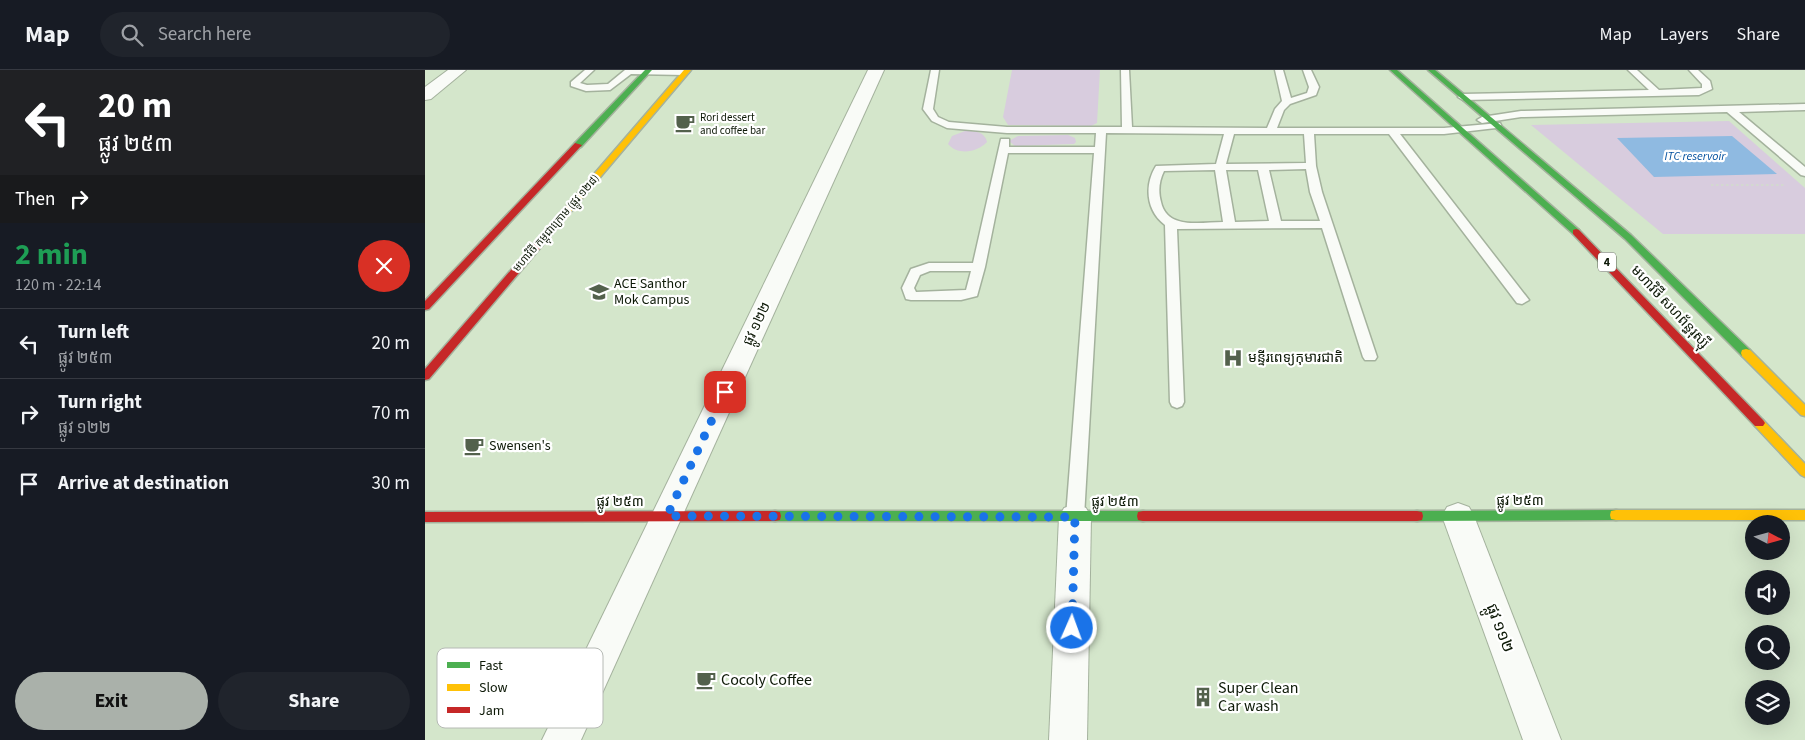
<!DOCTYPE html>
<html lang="en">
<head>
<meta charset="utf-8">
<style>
	:root { --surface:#171b24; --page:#20242c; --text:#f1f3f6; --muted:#9ea1a6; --line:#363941; --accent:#aab1aa }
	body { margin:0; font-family:"Source Sans 3","Noto Sans Khmer",sans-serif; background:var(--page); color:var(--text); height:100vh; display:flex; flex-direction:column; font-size:19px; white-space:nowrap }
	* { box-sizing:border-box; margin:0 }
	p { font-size:16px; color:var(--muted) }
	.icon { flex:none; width:28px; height:28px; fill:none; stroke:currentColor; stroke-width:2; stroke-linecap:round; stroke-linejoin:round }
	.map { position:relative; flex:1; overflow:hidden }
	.sheet { display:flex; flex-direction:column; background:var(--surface); width:425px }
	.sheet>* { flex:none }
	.banner { background:#202124; color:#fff; overflow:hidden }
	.needle { width:32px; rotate:96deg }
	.tools { position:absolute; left:1320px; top:445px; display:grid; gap:10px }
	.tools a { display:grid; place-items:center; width:45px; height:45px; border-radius:50%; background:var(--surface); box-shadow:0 5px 20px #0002; font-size:25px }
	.pin { position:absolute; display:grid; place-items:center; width:42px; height:42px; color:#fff; margin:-21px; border-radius:10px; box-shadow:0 2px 8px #0006 }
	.me { position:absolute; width:55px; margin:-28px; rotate:2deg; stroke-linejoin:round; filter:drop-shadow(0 0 4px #0008) }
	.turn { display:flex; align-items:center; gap:18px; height:105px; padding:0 15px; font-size:22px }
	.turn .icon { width:65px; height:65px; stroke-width:2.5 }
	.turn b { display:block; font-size:35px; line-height:42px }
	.then { display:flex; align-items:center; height:48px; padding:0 15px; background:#0003; gap:10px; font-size:19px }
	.round { display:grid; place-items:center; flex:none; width:52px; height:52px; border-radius:26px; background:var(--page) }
	.overview { display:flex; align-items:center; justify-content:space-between; height:85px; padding:0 15px }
	h1 { font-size:30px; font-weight:700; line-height:38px; color:#1e9e55 }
	.action { display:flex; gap:10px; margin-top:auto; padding:10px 15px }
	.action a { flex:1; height:58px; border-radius:30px; background:var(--accent); color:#111; font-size:20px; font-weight:700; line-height:58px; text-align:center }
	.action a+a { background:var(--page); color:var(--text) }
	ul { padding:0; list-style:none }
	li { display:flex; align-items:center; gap:15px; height:70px; padding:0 15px; border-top:1px solid var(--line) }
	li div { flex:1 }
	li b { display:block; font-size:19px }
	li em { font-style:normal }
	header { display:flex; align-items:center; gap:30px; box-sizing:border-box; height:70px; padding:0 25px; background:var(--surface); border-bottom:1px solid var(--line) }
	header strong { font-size:24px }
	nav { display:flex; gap:28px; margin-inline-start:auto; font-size:18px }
	.search { width:350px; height:45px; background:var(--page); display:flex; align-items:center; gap:12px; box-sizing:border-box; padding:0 18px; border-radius:28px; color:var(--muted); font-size:19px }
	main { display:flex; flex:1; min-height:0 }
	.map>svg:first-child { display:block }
</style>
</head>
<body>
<header>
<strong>Map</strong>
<div class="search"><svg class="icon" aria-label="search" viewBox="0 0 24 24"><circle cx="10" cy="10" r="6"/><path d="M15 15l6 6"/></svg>Search here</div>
<nav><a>Map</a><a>Layers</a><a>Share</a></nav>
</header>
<main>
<section class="sheet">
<div class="banner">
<div class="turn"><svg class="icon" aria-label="left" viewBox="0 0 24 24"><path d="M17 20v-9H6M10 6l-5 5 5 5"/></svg><div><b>20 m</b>ផ្លូវ ២៥៣</div></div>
<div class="then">Then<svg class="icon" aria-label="right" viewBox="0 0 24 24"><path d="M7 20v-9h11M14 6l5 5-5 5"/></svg></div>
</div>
<div class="overview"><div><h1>2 min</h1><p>120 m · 22:14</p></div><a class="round" style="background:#d93025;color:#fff"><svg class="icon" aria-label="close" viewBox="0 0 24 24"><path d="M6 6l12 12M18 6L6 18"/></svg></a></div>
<ul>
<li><svg class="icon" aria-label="left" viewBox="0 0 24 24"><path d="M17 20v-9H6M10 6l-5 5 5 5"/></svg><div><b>Turn left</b><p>ផ្លូវ ២៥៣</p></div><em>20 m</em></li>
<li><svg class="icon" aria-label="right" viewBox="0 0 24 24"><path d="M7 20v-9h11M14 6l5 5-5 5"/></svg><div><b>Turn right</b><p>ផ្លូវ ១២២</p></div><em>70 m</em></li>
<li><svg class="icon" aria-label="arrive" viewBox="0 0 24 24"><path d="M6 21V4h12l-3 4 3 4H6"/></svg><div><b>Arrive at destination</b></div><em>30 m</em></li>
</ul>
<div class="action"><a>Exit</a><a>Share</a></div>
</section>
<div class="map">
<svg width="1380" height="670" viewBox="0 0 1380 670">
	<rect width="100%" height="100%" fill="#d4e6cb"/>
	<g fill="#d8ccde">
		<polygon points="587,0 675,0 672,53 666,56 583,55 578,47"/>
		<polygon points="1304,51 1380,118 1380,164 1238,164 1106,55"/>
		<path d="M 540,61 C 550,61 559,61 562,72 C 553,82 533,86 523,74 L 527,66 Z"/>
		<polygon points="643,65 650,68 651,72 649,74 590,76 584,71 593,66"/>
	</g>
	<polygon fill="#8fbae1" points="1307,66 1352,104 1229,107 1192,68"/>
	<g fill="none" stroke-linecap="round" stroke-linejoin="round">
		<defs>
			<g id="lane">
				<polygon points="160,0 169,0 155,13 162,15 183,14 200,0 263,0 264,2 260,5 206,4 185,20 161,21 146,16 146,12"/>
				<path d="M 506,0 L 514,0 L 508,39 L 513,47 L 524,52 L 582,57 L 697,57 L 696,0 L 704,0 L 707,57 L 842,58 L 850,39 L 857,31 L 850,0 L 858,0 L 866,28 L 882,23 L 884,17 L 878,0 L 886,0 L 894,17 L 891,25 L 865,34 L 859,40 L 852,58 L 1019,58 L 1075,53 L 1076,55 L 1071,58 L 1019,64 L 975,64 L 1104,230 L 1097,234 L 1092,233 L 964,64 L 889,64 L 891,96 L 897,122 L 952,287 L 950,290 L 940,290 L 938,287 L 897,158 L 752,159 L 759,332 L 757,336 L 752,338 L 747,336 L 745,332 L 740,155 C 721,141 719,115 731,96 L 791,94 L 799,64 L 681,63 L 659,447 L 656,452 L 650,454 L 644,452 L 641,447 L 669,83 L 583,83 L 560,197 L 552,226 L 536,230 L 486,230 L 481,229 L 477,218 L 486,199 L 504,193 L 548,193 L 576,69 L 584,69 L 584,77 L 670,77 L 671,63 L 582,63 L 522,58 L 507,51 L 498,39 ZM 809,64 L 879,64 L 881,93 L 801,94 ZM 881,99 L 885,122 L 895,151 L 856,151 L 844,100 ZM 790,100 L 798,152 C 776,152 742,160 736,132 C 733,121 734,111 739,101 ZM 801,100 L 833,100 L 844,151 L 810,152 ZM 505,201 L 546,201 L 541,220 L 491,222 L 489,218 L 495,205 Z"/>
				<polygon points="1203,0 1212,0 1234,20 1277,18 1277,14 1264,0 1273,0 1285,11 1287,19 1274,25 1038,30 1033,27 1038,24 1224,20"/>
				<polygon points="1380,34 1380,40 1314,42 1380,97 1380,106 1376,105 1302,42 1096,47 1057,53 1052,50 1057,47 1096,41"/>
			</g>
			<g id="street">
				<polygon points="23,0 41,0 6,29 0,30 0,17"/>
				<polygon points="443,0 459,0 156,670 117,670"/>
				<polygon points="1033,433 1044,437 1049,446 1136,670 1098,670 1017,446 1022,437"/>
				<polygon points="650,434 661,438 666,447 662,670 624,670 634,447 639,438"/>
			</g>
			<g id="fast">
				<polygon points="220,0 227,0 156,77 150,77 150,73"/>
				<polygon points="965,0 972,0 1154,160 1154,164 1148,164"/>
				<polygon points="1003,0 1010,0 1206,165 1325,280 1326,283 1325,286 1317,286 1200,169"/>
				<polygon points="1191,440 1196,441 1197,445 1196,449 1191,450 992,451 987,450 986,446 987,442 992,441"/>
				<polygon points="350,441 718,441 723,442 724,446 723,450 718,451 350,451 345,450 344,446 345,442"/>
			</g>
			<g id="slow">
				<polygon points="259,0 266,0 138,151 132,151 132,147"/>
				<polygon points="1321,279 1325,280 1380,335 1380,346 1376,345 1317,286 1316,283 1317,280"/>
				<polygon points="1334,349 1338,350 1380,394 1380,407 1376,405 1330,356 1328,353 1330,350"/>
				<polygon points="1191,440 1380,440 1380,450 1191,450 1186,449 1185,445 1186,441"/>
			</g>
			<g id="jam">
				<polygon points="150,73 157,75 4,239 0,240 0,231"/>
				<polygon points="135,146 139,149 138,151 4,309 0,310 0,299 132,147"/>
				<polygon points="1151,159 1154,160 1338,350 1340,353 1338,356 1330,356 1148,164 1148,160"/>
				<polygon points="350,441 355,442 356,446 355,450 350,451 0,452 0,442"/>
				<polygon points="718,441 992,441 997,442 998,446 997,450 992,451 718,451 713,450 712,446 713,442"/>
			</g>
		</defs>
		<use href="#lane" stroke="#a4b29d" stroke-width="3"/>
		<use href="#street" stroke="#a4b29d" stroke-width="2"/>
		<use href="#fast" stroke="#a4b29d" stroke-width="3"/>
		<use href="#slow" stroke="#a4b29d" stroke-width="3"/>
		<use href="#jam" stroke="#a4b29d" stroke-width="3"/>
		<polyline stroke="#d3d8d0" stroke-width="2" stroke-dasharray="2.5 2.5" stroke-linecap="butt" points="1286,115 1359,115"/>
		<use href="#lane" fill="#f9fbf7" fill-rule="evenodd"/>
		<use href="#street" fill="#f9fbf7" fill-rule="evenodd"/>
		<use href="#fast" fill="#4caf50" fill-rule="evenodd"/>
		<use href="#slow" fill="#ffc107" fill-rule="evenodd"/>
		<use href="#jam" fill="#c62828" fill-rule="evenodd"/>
	</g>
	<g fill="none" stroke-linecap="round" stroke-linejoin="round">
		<polyline stroke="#1a73e8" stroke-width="9" stroke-dasharray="0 16.2" points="300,322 242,446 650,447 647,558"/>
	</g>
	<defs>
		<symbol id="cafe-bare" viewBox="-9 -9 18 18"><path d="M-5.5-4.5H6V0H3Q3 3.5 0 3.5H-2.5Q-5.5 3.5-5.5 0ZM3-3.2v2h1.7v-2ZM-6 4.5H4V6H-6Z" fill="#53614c" stroke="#fff" stroke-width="2.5" paint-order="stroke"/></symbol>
		<symbol id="school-bare" viewBox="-9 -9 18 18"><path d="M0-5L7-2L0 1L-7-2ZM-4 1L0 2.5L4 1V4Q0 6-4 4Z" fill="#53614c" stroke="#fff" stroke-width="2.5" paint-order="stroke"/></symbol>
		<symbol id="hospital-bare" viewBox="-9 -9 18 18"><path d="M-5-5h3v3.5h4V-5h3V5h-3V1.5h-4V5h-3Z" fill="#53614c" stroke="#fff" stroke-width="2.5" paint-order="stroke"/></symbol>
		<symbol id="building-bare" viewBox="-9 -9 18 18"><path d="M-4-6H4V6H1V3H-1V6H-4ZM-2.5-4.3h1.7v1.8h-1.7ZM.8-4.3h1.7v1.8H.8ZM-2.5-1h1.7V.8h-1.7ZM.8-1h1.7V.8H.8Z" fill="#53614c" stroke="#fff" stroke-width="2.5" paint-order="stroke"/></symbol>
	</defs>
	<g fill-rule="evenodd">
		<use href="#cafe-bare" x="246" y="39" width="28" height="28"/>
		<use href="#school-bare" x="160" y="208" width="28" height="28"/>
		<use href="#hospital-bare" x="794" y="274" width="28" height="28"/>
		<use href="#cafe-bare" x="35" y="362" width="28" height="28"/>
		<use href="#cafe-bare" x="267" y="596" width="28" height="28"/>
		<use href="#building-bare" x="764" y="613" width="28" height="28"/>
	</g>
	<g text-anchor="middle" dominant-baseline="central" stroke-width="4.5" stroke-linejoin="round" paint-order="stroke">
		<g font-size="11" fill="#0d1907" stroke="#fff" text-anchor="start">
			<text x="275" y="47">Rori dessert<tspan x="275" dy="13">and coffee bar</tspan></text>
		</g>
		<g font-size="11" fill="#0d1907" stroke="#fff">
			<text transform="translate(131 153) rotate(-49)">មហាវិថី កម្ពុជាក្រោម (ផ្លូវ ១២៨)</text>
		</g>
		<g font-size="12" font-style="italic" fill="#004f9e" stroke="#fff">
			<text x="1270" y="86">ITC reservoir</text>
		</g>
		<rect fill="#fff" stroke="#565e51" stroke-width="1" x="1173" y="182.5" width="18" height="19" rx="4"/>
		<g font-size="12" font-weight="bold" fill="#0d1907">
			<text x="1182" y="192">4</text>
		</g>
		<g font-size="14" fill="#0d1907" stroke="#fff" text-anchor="start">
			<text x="189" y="214">ACE Santhor<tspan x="189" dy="16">Mok Campus</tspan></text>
			<text x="823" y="288">មន្ទីរពេទ្យកុមារជាតិ</text>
			<text x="64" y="376">Swensen's</text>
		</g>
		<g font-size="14" fill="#0d1907" stroke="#fff">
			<text transform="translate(1245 237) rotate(47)">មហាវិថី សហព័ន្ធរុស្ស៊ី</text>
			<text transform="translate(332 254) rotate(-65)">ផ្លូវ ១២២</text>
			<text x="1095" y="431">ផ្លូវ ២៥៣</text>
			<text x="195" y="432">ផ្លូវ ២៥៣</text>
			<text x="690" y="432">ផ្លូវ ២៥៣</text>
		</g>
		<g font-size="16" fill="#0d1907" stroke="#fff">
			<text transform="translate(1075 558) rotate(69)">ផ្លូវ ១១២</text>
		</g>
		<g font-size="16" fill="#0d1907" stroke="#fff" text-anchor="start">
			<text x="296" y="610">Cocoly Coffee</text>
			<text x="793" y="618">Super Clean<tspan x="793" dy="18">Car wash</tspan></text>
		</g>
	</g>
	<rect x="12" y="578" width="166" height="80" rx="8" fill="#fff" stroke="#b6bab5" stroke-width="1"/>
	<rect x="22" y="592" width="23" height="6" fill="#4caf50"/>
	<rect x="22" y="614" width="23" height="7" fill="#ffc107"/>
	<rect x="22" y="637" width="23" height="6" fill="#c62828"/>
	<g font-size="14" fill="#0d1907">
		<text x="54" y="600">Fast</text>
		<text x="54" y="622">Slow</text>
		<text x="54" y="645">Jam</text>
	</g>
</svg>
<div class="tools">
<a><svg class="needle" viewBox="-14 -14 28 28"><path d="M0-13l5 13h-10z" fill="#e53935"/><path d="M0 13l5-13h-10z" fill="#9ea1a6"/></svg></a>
<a><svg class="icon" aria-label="sound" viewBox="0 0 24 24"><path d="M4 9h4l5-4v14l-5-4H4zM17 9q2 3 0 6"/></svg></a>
<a><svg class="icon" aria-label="search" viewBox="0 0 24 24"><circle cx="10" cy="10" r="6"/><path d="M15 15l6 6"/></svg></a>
<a><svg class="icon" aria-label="layers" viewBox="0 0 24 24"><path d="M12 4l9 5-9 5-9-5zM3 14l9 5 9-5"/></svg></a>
</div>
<div class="pin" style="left:300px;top:322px;background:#d93025"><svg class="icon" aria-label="arrive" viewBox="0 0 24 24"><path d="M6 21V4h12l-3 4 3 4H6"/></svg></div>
<svg class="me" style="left:647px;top:558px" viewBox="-20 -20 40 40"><circle r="17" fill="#1a73e8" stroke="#fff" stroke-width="3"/><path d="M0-11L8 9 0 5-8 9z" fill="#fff"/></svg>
</div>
</main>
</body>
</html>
